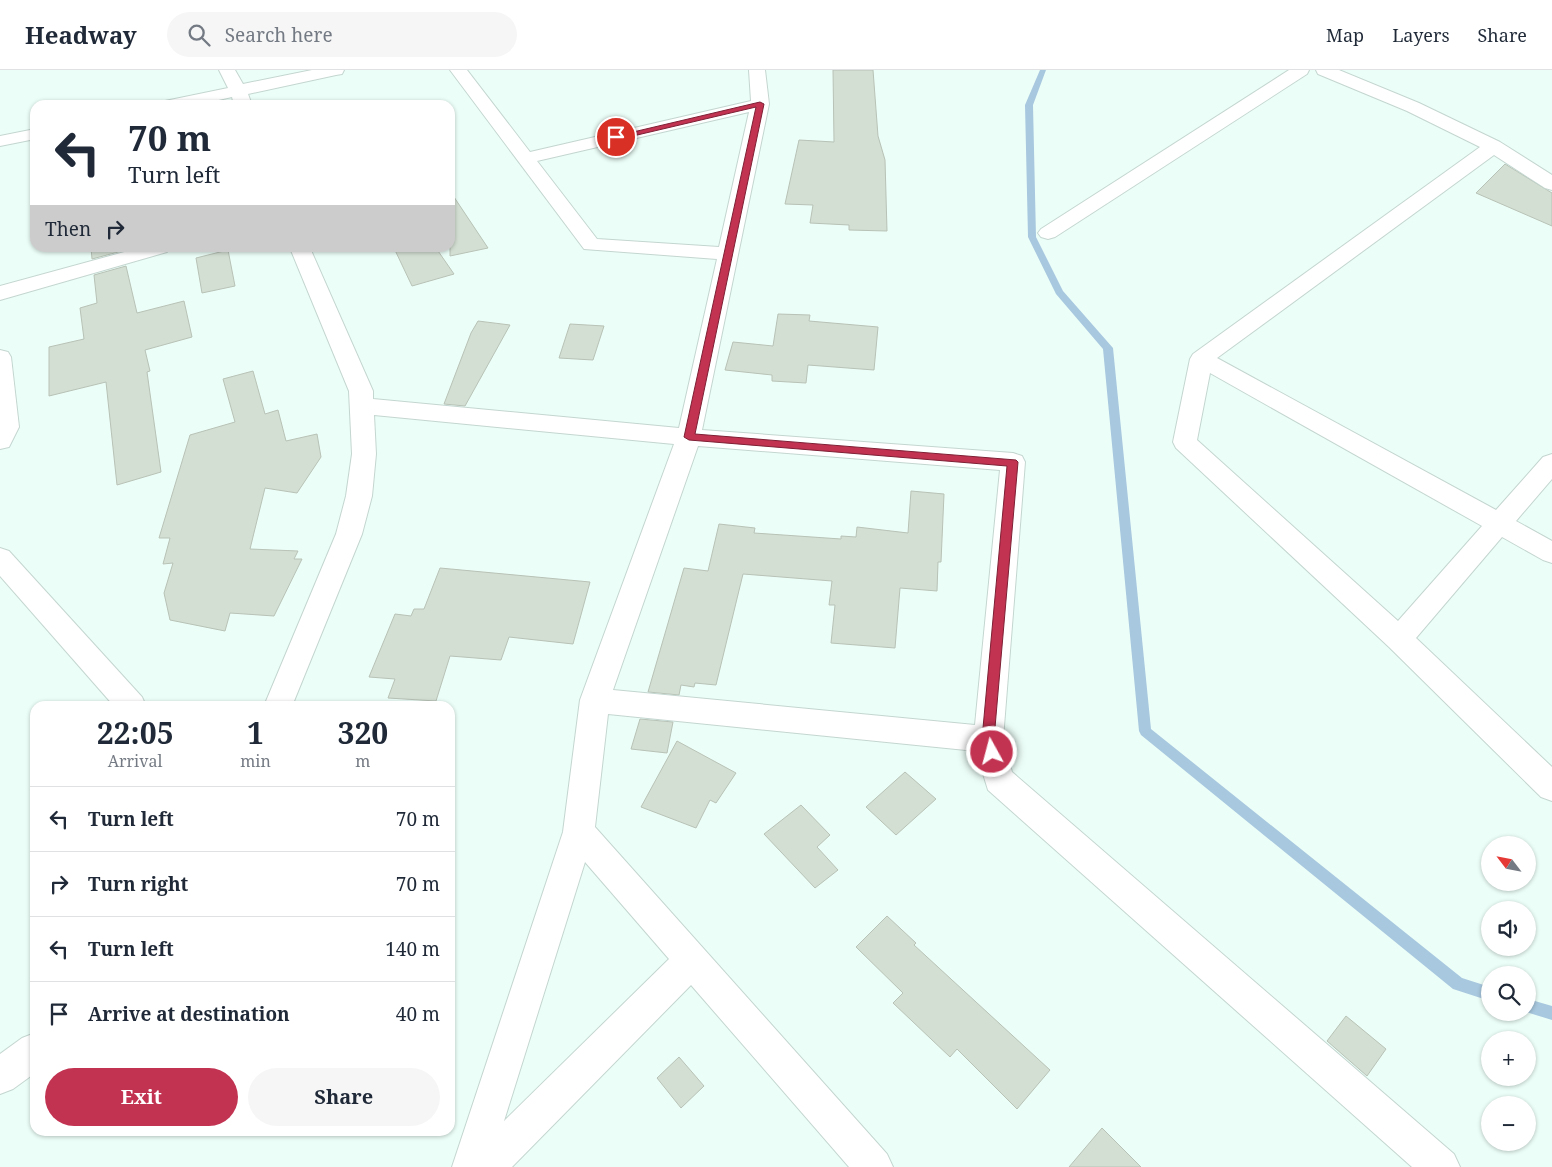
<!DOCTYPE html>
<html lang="en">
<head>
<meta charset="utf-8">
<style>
	:root { --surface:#fff; --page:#f6f6f7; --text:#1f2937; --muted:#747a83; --line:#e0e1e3; --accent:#c23251 }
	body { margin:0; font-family:"Noto Serif",serif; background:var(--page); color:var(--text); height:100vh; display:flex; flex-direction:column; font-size:19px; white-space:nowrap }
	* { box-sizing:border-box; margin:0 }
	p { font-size:16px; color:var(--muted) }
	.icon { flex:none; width:28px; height:28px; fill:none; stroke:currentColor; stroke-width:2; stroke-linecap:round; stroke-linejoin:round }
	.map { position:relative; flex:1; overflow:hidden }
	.details { position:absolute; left:30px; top:631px; width:425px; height:435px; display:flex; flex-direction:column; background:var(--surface); border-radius:15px; box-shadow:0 1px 4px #0004 }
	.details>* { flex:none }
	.guide { position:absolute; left:30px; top:30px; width:425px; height:152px; border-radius:15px; box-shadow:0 1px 4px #0004; background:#fff; color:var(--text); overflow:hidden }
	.needle { width:32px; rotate:302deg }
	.controls { position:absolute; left:1481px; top:766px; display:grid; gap:10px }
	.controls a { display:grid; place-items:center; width:55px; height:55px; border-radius:50%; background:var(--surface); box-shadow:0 1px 4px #0004; font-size:25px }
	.pin { position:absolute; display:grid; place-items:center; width:42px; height:42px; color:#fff; margin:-21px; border:2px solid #fff; border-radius:50%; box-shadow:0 1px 5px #0007 }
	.me { position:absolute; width:55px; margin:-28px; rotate:353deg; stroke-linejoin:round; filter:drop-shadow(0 0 4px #0008) }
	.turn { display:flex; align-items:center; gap:18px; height:105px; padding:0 15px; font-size:22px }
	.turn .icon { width:65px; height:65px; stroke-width:2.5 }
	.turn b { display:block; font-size:35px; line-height:42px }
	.then { display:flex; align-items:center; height:48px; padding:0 15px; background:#0003; gap:10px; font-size:19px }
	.eta { display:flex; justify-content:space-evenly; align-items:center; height:85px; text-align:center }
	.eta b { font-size:30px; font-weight:700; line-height:35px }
	.cta { display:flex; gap:10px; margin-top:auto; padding:10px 15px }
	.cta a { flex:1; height:58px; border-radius:30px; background:var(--accent); color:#fff; font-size:20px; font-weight:700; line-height:58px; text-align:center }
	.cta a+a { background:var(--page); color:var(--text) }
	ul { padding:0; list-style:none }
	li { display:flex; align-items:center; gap:15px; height:65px; padding:0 15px; border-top:1px solid var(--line) }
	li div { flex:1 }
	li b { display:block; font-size:19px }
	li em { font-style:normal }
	header { display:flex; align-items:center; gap:30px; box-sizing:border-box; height:70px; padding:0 25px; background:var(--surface); border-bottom:1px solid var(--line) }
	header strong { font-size:24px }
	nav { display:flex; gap:28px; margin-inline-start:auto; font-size:18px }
	.search { width:350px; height:45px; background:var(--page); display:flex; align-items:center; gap:12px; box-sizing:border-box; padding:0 18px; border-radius:28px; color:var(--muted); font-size:19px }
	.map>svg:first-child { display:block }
</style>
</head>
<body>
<header>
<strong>Headway</strong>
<div class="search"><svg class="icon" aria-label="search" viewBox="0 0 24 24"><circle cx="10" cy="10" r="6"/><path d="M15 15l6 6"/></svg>Search here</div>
<nav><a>Map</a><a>Layers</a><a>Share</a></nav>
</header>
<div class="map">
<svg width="1552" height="1097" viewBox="0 0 1552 1097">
	<rect width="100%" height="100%" fill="#ecfef8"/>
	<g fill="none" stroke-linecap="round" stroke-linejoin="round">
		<g fill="#a8c8df" fill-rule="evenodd">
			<polygon points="1040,0 1046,0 1033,35 1036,167 1063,221 1113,278 1151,659 1462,908 1490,917 1490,931 1453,919 1141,665 1139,661 1103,279 1056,224 1028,167 1025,35"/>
			<polygon points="1528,929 1552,936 1552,950 1526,942"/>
		</g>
	</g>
	<g fill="#d4dfd3" stroke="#b8c2b6">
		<polygon points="833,0 873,0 878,66 885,90 887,161 849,160 849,155 810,153 813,135 785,134 799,70 834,72"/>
		<polygon points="1505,94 1552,123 1552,156 1476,123"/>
		<polygon points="450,121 488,178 450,186"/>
		<polygon points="91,178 121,178 122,181 92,189"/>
		<polygon points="394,178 436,178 454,204 412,216"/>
		<polygon points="228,180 235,216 202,223 196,188"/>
		<polygon points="126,196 137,243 184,231 192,267 145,280 150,301 147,302 161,402 117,415 106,312 49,326 49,277 84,269 80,238 97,233 94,205"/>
		<polygon points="778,244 810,245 809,251 878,257 874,300 808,295 806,313 772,311 772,305 725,300 733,272 773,276"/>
		<polygon points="478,251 510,255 465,336 444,334 471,263"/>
		<polygon points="570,254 604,256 593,290 559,288"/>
		<polygon points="253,301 265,344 278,340 286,371 317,364 321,387 297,423 265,418 250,479 298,481 294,489 302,489 274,546 230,543 225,561 170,550 164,523 173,493 163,494 170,468 159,468 190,365 235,352 223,309"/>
		<polygon points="911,421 944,424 941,492 938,492 937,521 900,518 895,578 831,573 835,535 829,535 832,511 743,504 716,615 695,613 694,617 681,615 679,625 648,622 684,498 708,501 719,454 755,458 754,463 841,469 841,466 856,467 857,457 908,463"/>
		<polygon points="440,498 590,512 573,574 509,567 501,590 450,586 436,631 388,628 395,609 369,607 395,544 411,546 414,539 424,539"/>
		<polygon points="640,649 673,652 667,683 631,679"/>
		<polygon points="677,671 736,703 716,733 710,730 696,758 641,737"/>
		<polygon points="905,702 936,729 896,765 866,737"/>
		<polygon points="801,735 830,765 817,777 838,800 815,818 764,764"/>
		<polygon points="887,846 916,873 914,875 1050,1000 1017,1039 957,979 950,987 893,933 903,923 856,877"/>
		<polygon points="1346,946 1386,979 1367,1006 1327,971"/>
		<polygon points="679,987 704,1016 681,1038 657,1008"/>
		<polygon points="1102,1058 1141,1097 1069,1097"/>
	</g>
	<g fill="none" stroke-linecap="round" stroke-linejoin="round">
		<defs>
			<g id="street">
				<polygon points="219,0 235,0 243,14 312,0 344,0 342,4 336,5 248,24 252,35 234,35 232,27 196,35 162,35 165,31 228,18"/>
				<path d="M 450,0 L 467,0 L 530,82 L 751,31 L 749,0 L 765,0 L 769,34 L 702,360 L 1013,383 L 1022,386 L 1025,392 L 1003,669 L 1012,702 L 1454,1084 L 1460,1097 L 1412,1097 L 988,720 L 976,681 L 608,644 L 595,757 L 887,1084 L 893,1097 L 849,1097 L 691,915 L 512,1097 L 452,1097 L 563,762 L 580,630 L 674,374 L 374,345 L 376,384 L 372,426 L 362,464 L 292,636 L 264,636 L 336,464 L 346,426 L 352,384 L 349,321 L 290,178 L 310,178 L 373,321 L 373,329 L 679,358 L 717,189 L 584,179 ZM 749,42 L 719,177 L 597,169 L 537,91 ZM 698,376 L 1000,400 L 975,655 L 613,620 ZM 585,792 L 669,889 L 504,1051 Z"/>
				<polygon points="1289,0 1309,0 1307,4 1055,167 1048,169 1041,167 1038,163 1041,159"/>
				<path d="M 1316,0 L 1339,0 L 1419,33 L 1500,72 L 1552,105 L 1552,120 L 1545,118 L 1494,85 L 1217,288 L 1496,440 L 1543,387 L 1552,384 L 1552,409 L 1516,451 L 1552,471 L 1552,493 L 1543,490 L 1502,467 L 1416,568 L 1552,697 L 1552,731 L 1541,727 L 1389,577 L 1176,378 L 1173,372 L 1190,289 L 1193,284 L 1480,77 L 1407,41 L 1318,4 ZM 1210,303 L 1482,456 L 1398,551 L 1197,370 Z"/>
				<polygon points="35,59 35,69 0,76 0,66"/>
				<polygon points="139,178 170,178 167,182 0,230 0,216"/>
				<polygon points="0,280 8,282 11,287 19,357 9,377 0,379"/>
				<polygon points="0,478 9,481 142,627 146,636 114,636 0,506"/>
				<polygon points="35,963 35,1003 13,1019 0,1024 0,984 22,968"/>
			</g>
		</defs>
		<use href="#street" stroke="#c4d6d0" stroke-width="2"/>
		<use href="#street" fill="#fff" fill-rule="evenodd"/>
	</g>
	<polygon fill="#c23251" stroke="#7e2035" points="760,32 764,34 695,364 1016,390 1018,392 994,669 998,682 996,686 992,688 987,686 982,669 1007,396 689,370 684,367 756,37 616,70 612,67"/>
</svg>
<div class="controls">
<a><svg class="needle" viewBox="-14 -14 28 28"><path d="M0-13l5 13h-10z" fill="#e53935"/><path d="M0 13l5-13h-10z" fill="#747a83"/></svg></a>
<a><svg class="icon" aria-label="sound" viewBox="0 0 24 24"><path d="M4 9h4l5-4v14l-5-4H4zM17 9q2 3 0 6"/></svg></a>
<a><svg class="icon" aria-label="search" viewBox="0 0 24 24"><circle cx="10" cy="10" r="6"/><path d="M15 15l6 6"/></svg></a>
<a>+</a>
<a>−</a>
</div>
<div class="pin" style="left:616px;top:67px;background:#d93025"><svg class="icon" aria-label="arrive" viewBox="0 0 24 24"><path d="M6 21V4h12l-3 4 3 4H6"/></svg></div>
<svg class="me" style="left:992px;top:682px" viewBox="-20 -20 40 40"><circle r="17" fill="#c23251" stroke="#fff" stroke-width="3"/><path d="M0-11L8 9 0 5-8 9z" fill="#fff"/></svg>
<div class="guide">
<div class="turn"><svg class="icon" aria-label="left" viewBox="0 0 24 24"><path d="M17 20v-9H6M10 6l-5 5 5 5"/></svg><div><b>70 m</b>Turn left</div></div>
<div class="then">Then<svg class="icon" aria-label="right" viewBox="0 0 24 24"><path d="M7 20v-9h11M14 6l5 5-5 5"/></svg></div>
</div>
<section class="details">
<div class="eta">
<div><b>22:05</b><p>Arrival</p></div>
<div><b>1</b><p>min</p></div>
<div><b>320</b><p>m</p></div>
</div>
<ul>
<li><svg class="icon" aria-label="left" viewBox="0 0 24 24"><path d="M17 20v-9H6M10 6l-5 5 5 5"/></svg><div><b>Turn left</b></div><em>70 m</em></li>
<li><svg class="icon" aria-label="right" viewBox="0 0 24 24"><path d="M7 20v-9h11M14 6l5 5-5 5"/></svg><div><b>Turn right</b></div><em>70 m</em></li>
<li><svg class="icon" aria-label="left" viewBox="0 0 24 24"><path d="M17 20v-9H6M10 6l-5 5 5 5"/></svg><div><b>Turn left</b></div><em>140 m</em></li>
<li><svg class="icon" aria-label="arrive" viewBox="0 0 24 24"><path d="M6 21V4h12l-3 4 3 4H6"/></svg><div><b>Arrive at destination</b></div><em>40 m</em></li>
</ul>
<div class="cta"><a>Exit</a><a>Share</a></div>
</section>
</div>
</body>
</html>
